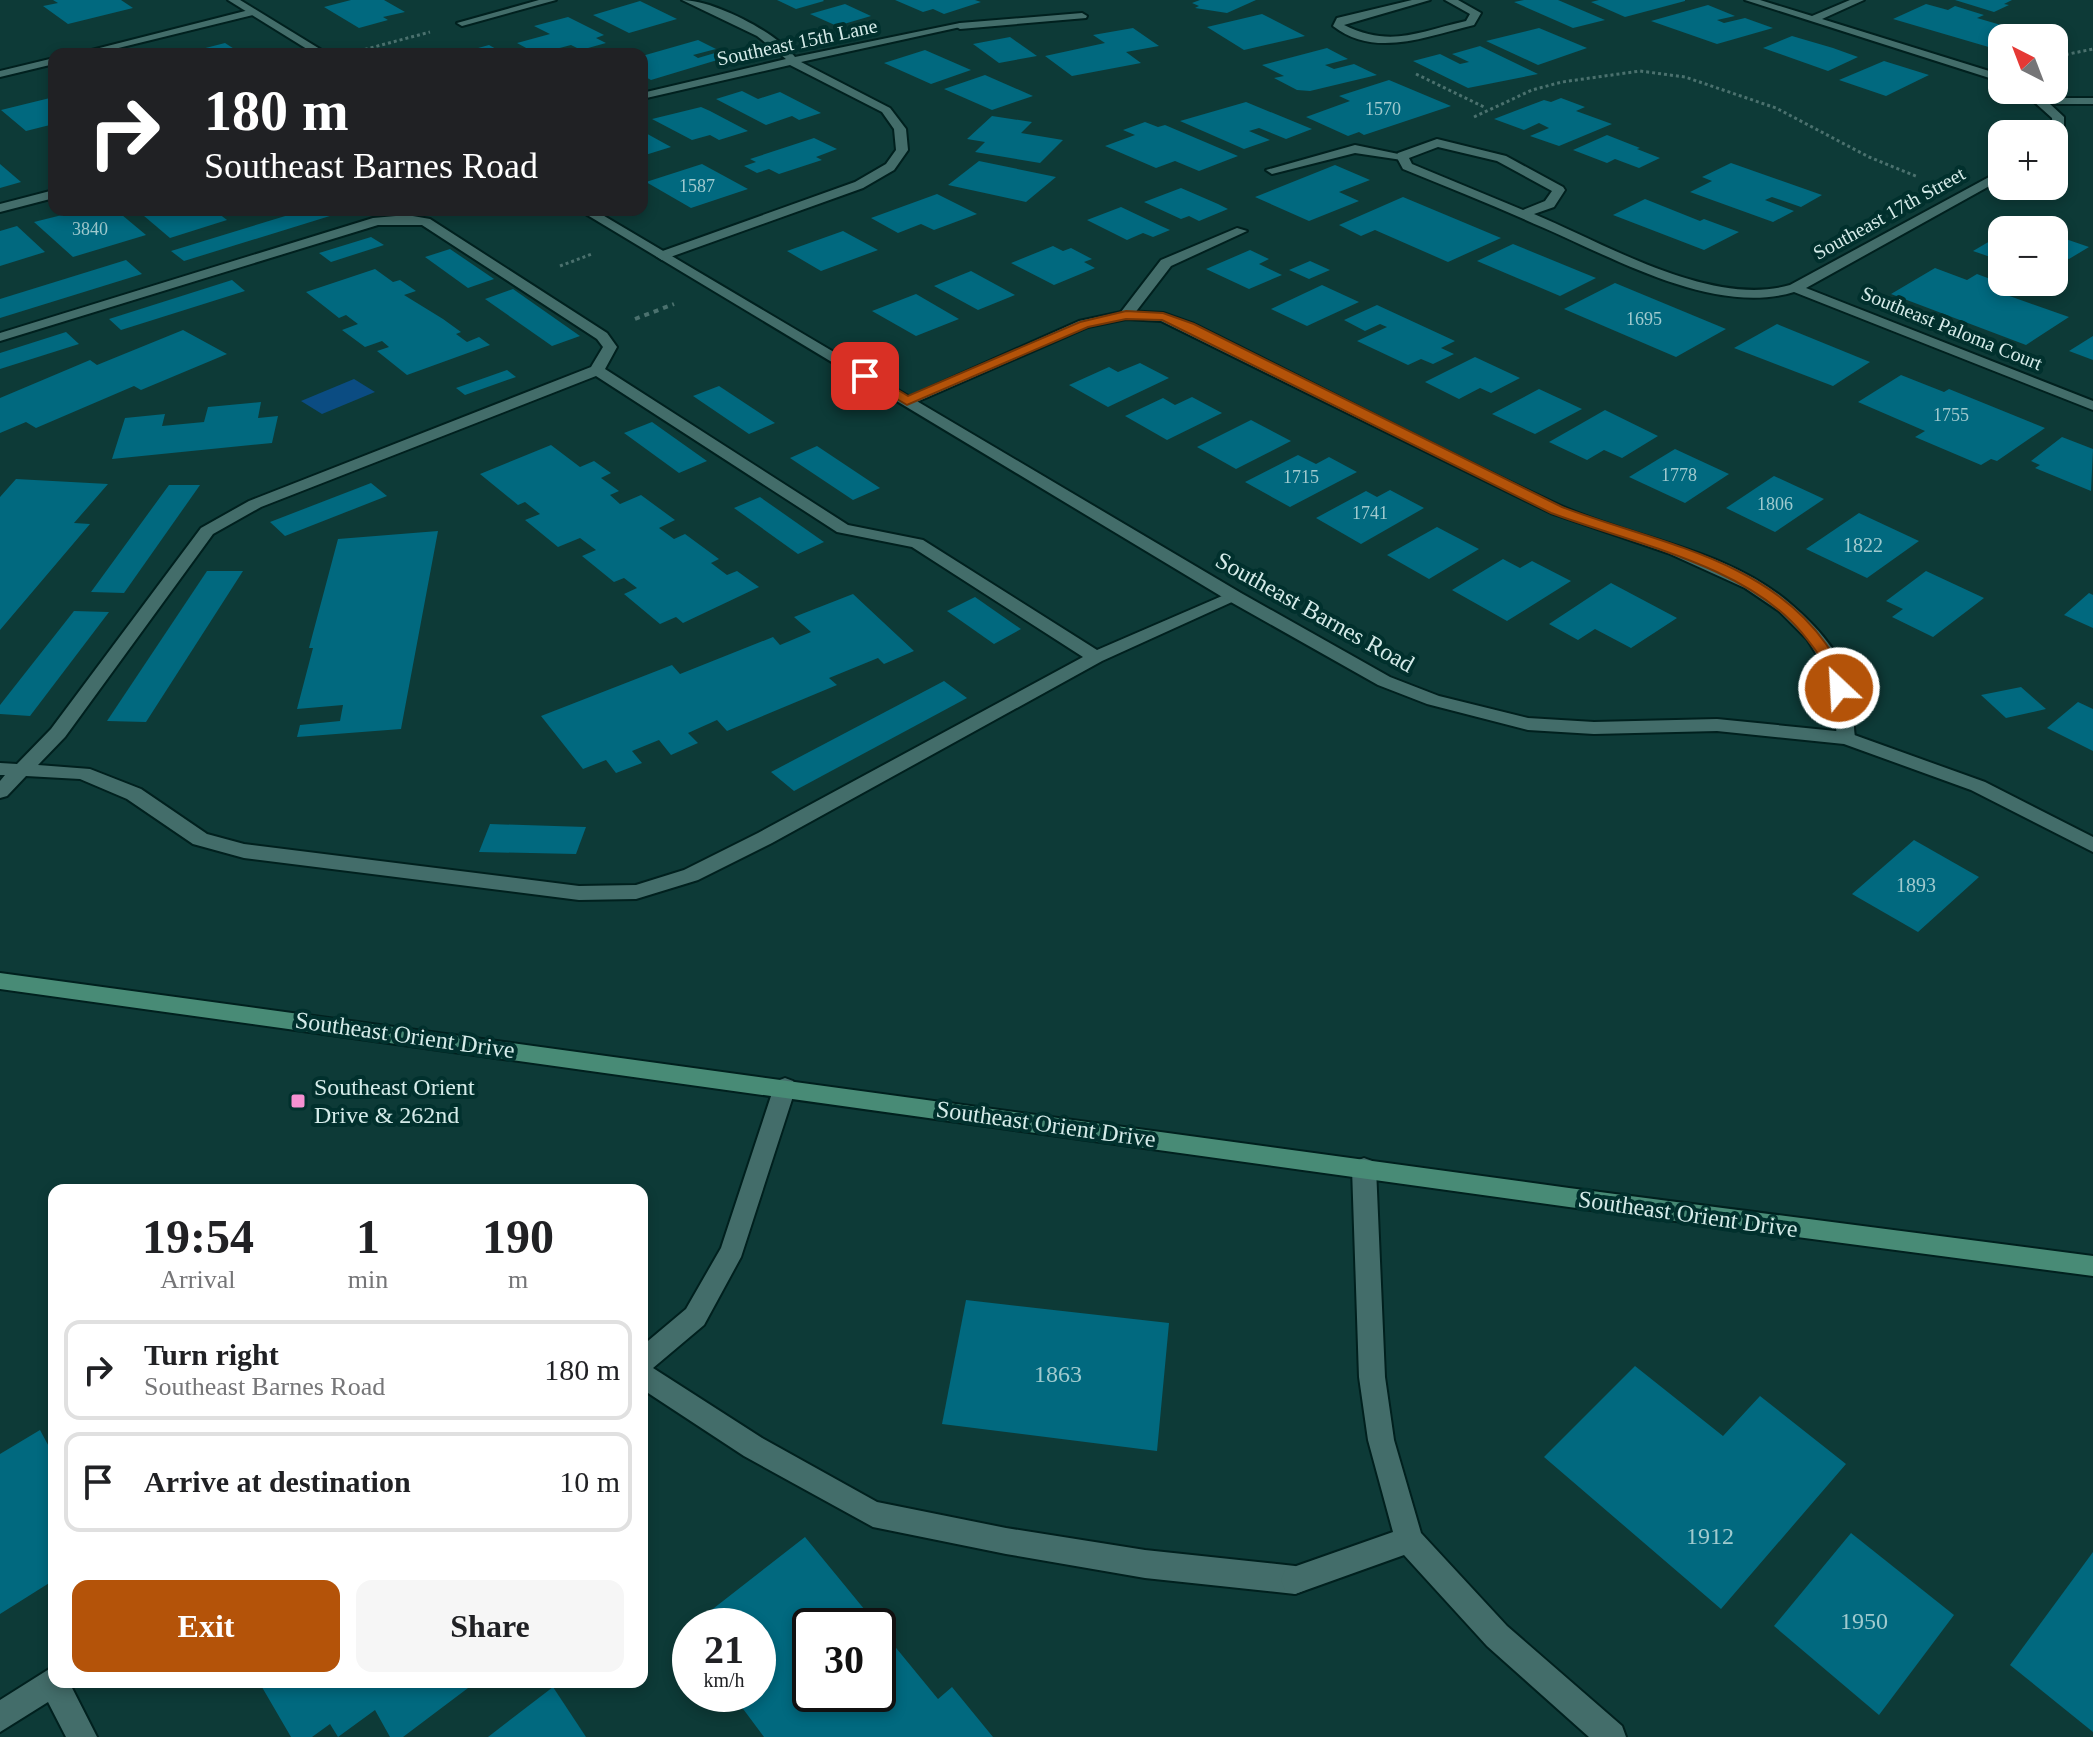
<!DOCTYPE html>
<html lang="en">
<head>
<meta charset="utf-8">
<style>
	:root { --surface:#fff; --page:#f6f6f6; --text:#202124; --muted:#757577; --line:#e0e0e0; --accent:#b45309 }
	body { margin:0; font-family:Georgia,serif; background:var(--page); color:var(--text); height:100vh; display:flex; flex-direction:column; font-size:30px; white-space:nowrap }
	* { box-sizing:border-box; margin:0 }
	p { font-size:26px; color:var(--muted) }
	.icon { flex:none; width:44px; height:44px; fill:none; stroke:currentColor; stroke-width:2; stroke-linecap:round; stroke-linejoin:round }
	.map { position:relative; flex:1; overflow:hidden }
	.panel { position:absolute; left:48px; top:1184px; width:600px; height:504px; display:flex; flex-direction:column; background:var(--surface); border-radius:16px; box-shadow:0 4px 12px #0003 }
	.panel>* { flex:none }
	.guide { position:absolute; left:48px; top:48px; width:600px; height:168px; border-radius:16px; box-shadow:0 4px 12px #0003; background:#202124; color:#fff; overflow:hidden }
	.needle { width:52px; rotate:318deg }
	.controls { position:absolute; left:1988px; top:24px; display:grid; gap:16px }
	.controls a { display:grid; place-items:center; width:80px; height:80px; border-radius:16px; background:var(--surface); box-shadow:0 4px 12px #0003; font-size:40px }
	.speed { position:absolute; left:672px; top:1608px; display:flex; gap:16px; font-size:40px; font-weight:700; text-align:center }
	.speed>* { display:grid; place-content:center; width:104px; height:104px; border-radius:50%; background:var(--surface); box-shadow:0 4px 12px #0003; line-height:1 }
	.speed small { font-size:20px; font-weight:400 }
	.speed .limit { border:4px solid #111; border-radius:12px; background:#fff; color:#111 }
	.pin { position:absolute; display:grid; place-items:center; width:68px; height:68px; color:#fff; margin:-34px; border-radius:16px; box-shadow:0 4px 12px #0006 }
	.me { position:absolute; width:88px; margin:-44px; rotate:335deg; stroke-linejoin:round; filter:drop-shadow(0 0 6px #0008) }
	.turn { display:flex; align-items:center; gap:28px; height:168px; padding:0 24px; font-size:36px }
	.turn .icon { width:104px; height:104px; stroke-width:2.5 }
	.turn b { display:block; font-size:56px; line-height:68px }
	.eta { display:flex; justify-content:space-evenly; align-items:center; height:136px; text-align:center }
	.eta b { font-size:48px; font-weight:800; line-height:56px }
	.primary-button { display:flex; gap:16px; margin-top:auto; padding:16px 24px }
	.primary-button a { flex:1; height:92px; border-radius:16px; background:var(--accent); color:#fff; font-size:32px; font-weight:800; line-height:92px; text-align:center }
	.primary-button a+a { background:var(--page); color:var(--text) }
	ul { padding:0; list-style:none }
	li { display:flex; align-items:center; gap:24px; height:100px; margin:0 16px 12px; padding:0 8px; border:4px solid var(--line); border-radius:16px }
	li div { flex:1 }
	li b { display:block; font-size:30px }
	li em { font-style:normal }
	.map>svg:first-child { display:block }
</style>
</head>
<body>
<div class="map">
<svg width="2093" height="1737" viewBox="0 0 2093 1737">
	<rect width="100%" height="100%" fill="#0d3a37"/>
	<polygon fill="#0b4c82" points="354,379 375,392 322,414 301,401"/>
	<g fill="#01697f" fill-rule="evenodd">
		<polygon points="53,0 121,0 133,8 68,24 43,6 58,3"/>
		<polygon points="351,0 384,0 405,12 383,17 388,20 359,28 324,7"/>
		<polygon points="777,0 823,0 824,1 796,9"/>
		<polygon points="895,0 975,0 981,2 944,14 933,9 923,12"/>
		<polygon points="1200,0 1256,0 1227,13 1195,8 1199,6 1192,3"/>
		<polygon points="1524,0 1558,0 1605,20 1573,28 1514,2"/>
		<polygon points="1599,0 1685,0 1685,1 1625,17 1591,2"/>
		<polygon points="1955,0 2012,0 2004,4 2009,5 1994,12"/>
		<polygon points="640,1 677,19 629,33 593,15"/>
		<polygon points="845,4 871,16 837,26 810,14"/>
		<polygon points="1926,4 1948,10 1955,6 1984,15 1977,18 2025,32 2012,38 2002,38 2002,43 1992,48 1893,19"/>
		<polygon points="1708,5 1735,16 1717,20 1724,23 1745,18 1773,28 1717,44 1651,21"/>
		<polygon points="1262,14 1305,36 1244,50 1207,27"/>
		<polygon points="568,17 604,35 596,38 606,43 581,50 571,45 537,54 517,43 550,34 534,26"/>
		<polygon points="1133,28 1159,46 1126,52 1141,63 1072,76 1045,56 1105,43 1093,35"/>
		<polygon points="1539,28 1587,48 1538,65 1486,41"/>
		<polygon points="1792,36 1833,48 1858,57 1828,71 1763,48"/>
		<polygon points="1010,37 1037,56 999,63 973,44"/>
		<polygon points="698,40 716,49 693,55 698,58 715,53 724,58 651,80 642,75 642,64 646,63 642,56"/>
		<polygon points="225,43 242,54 186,54 186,53"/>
		<polygon points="489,45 505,54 461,54 460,53"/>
		<polygon points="1480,46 1538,74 1468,88 1413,61 1440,54 1460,64 1469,62 1452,54"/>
		<polygon points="1327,48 1348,59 1325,65 1334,69 1354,64 1377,75 1310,91 1297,90 1274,78 1284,76 1262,65"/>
		<polygon points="925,50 971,70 931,84 884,63"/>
		<polygon points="1884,61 1929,75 1886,96 1839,80"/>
		<polygon points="985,75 1033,96 992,110 944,89"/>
		<polygon points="1389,80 1451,106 1364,135 1359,132 1348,136 1306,117 1350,101 1339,96"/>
		<polygon points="742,91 758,99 780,92 821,113 799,120 792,116 766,125 716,99"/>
		<polygon points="54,97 54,113 48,115 54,124 26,131 1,110"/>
		<polygon points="1561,98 1585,107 1576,111 1612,124 1559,146 1530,136 1549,128 1539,123 1524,130 1494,119 1544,100 1551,102"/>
		<polygon points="1246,102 1312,129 1286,139 1259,128 1249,131 1270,140 1244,149 1180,121"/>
		<polygon points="701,107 710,111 748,131 719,140 710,135 692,140 652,119"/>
		<polygon points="992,116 1032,122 1021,133 1063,140 1040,163 975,152 985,142 967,139"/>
		<polygon points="1145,122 1158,127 1165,125 1238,156 1199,171 1175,161 1156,168 1105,146 1135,135 1123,130"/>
		<polygon points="642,131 671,147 642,156"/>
		<polygon points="1607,135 1640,148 1637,149 1660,158 1639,168 1615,159 1607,163 1573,150"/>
		<polygon points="814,138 837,149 816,157 822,160 779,174 769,169 757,173 744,166 756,162 750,159"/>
		<polygon points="979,161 1056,177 1026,202 948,185"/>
		<polygon points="1731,163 1822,195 1801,207 1772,197 1765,200 1794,211 1773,222 1690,192 1712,181 1702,177"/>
		<polygon points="0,164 21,182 0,188"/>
		<polygon points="702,164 748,189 691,208 646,182"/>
		<polygon points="1335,165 1370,180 1339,192 1359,201 1309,221 1255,197"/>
		<polygon points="1181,188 1218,204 1228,209 1199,221 1189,216 1181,219 1144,202"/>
		<polygon points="937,194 977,214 934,230 921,224 898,233 871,218"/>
		<polygon points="1403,197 1501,238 1448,262 1375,230 1361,236 1339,225"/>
		<polygon points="1645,199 1700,221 1704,219 1739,232 1704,250 1613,215"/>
		<polygon points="1121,207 1161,226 1170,230 1153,237 1143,233 1127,240 1087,220"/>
		<polygon points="82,210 116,210 146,235 73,257 34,222"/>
		<polygon points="137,210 214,210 227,220 170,238"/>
		<polygon points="305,210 346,211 184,261 171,251"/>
		<polygon points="17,226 45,252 0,266 0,231"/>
		<polygon points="843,231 878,250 821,271 787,251"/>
		<polygon points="2002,234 2002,261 1973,251"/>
		<polygon points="2054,235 2089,247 2069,259 2061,256 2054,261"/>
		<polygon points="371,237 384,245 331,262 319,253"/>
		<polygon points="1513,244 1596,278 1560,296 1477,261"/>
		<polygon points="1053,246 1063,251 1071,248 1092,259 1084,262 1095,268 1054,285 1011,263"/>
		<polygon points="450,249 494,279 468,288 425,257"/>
		<polygon points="1250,250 1269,259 1259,264 1282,275 1249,289 1206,269"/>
		<polygon points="126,260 142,274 0,318 0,299"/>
		<polygon points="1310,261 1330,270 1309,279 1289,270"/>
		<polygon points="1935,268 1967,280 1977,274 2012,287 2001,293 2069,317 2026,345 1891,294"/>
		<polygon points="375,269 393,282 400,280 416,291 404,295 443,319 461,332 456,334 467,342 479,337 490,345 407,375 377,351 389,347 382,341 365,347 342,330 358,324 346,315 339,318 306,292"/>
		<polygon points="971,271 1015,295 978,310 934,286"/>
		<polygon points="232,280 245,291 121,330 109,319"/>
		<polygon points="1615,283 1726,329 1676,357 1564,309"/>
		<polygon points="1322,285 1359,302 1307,326 1271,309"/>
		<polygon points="513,289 580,336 552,346 485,299"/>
		<polygon points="916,294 959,319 916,336 872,311"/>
		<polygon points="1377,305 1455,341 1441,348 1454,354 1433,364 1421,359 1408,365 1357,341 1387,327 1380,324 1365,331 1344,320"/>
		<polygon points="1777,324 1870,362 1833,386 1734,348"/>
		<polygon points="183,330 227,354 141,390 134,386 36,428 26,422 0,433 0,398 90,360 97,365"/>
		<polygon points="66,332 79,344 0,369 0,353"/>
		<polygon points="2093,336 2093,360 2069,351"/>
		<polygon points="1475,357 1520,378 1491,393 1480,388 1459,399 1425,382"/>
		<polygon points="1140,363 1169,378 1108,407 1069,385 1109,367 1118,372"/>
		<polygon points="507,370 516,377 465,395 456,388"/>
		<polygon points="1901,375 1944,392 1949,389 2045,428 1997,461 1991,459 1981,465 1915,437 1925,431 1858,402"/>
		<polygon points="719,386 775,423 749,434 693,396"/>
		<polygon points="1539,389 1582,409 1535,434 1492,414"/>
		<polygon points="1192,397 1222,413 1167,440 1125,416 1163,398 1175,405"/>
		<polygon points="261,402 258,418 278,416 272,443 112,459 125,418 165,414 162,426 204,422 208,407"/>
		<polygon points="1605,410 1658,436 1622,458 1604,450 1587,460 1549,442"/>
		<polygon points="1251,420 1291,441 1236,469 1197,447"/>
		<polygon points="652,422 707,461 679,473 624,433"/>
		<polygon points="2062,437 2093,449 2091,491 2035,468 2040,465 2031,461"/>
		<polygon points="551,445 580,467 594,461 611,473 601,478 619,491 610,495 620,504 641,495 675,520 659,528 674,539 685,534 719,559 711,563 727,575 737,571 759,587 683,623 676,617 660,624 624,594 637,588 624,578 614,582 582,556 596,550 580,538 558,547 525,520 540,514 525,502 518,505 480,474"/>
		<polygon points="817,446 880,488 853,500 790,458"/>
		<polygon points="1675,449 1729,474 1685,503 1629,477"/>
		<polygon points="1298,455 1316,464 1329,457 1357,472 1290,507 1245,482"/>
		<polygon points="1774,476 1824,499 1775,532 1726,508"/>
		<polygon points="16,479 108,484 74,523 90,524 0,630 0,497"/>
		<polygon points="371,483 387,496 285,536 270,522"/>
		<polygon points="169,485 200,485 124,593 91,592"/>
		<polygon points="1390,490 1424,508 1361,544 1316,518 1366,491 1377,497"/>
		<polygon points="760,497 824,542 798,554 734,508"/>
		<polygon points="1859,513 1919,541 1867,578 1806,549"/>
		<polygon points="1437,527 1479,549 1429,579 1387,555"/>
		<polygon points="438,531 401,729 297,737 300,725 340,721 343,705 297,709 313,648 309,648 338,539"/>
		<polygon points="1503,559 1520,568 1532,561 1571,581 1507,621 1452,590"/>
		<polygon points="207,571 243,571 146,722 107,721"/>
		<polygon points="1926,571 1984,598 1933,637 1892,617 1903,609 1886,601"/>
		<polygon points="1611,583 1677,618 1631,648 1595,629 1578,640 1549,624"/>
		<polygon points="2089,593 2093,595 2093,628 2064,615"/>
		<polygon points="853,594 914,651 884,664 878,658 829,678 837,685 727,731 717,720 688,733 698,743 671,755 659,740 632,751 642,763 616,773 606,760 583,769 541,716 672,665 680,674 773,637 780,645 811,632 794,617"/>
		<polygon points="975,597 1021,629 994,644 947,611"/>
		<polygon points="74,611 109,612 30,716 0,714 0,705"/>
		<polygon points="944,681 967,698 794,791 771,772"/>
		<polygon points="2021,687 2046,709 2006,718 1981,695"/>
		<polygon points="2078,702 2093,709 2093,751 2047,728"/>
		<polygon points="490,824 586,827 576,854 479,852"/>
		<polygon points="1914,840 1979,877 1918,932 1852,894"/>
		<polygon points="966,1300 1169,1323 1157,1451 942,1424"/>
		<polygon points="1635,1366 1723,1436 1760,1396 1846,1464 1721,1609 1544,1457"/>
		<polygon points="40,1430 54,1456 54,1580 0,1614 0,1454"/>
		<polygon points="1851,1533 1954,1615 1879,1715 1774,1626"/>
		<path d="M 805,1537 L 938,1699 L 952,1687 L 993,1737 L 764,1737 L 732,1694 L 758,1694 L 758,1626 L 691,1626 ZM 810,1626 L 878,1626 L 878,1694 L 810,1694 Z"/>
		<polygon points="2093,1552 2093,1732 2010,1665"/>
		<polygon points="259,1682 476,1682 403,1737 390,1737 375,1710 338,1737 330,1724 312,1737 291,1737"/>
		<polygon points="553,1687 586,1737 488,1737"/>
	</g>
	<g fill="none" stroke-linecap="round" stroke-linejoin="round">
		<defs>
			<g id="service">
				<polygon points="1082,13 1087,16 1086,18 960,29 955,26 960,23"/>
				<polygon points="1355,145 1408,156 1402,160 1355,153 1272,174 1266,170"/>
				<path d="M 407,215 L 430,219 L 607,333 L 617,347 L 605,369 L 848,525 L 923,540 L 1097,650 L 1229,593 L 1235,592 L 1243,597 L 1102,661 L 772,843 L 698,880 L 636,899 L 579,900 L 244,858 L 193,844 L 127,799 L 80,779 L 26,776 L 7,796 L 0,798 L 0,781 L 5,775 L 0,775 L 0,763 L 17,764 L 51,729 L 201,528 L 249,501 L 591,367 L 603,347 L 597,339 L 422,225 L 378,225 L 0,341 L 0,333 L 373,218 ZM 596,376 L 837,532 L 912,547 L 1083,657 L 758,833 L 684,870 L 636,885 L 579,886 L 244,844 L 207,834 L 141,789 L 90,769 L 38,765 L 65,737 L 213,534 L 261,507 Z"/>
				<polygon points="1237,228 1247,231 1171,266 1131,318 1121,318 1121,312 1161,260"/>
				<polygon points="785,1078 793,1081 796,1087 741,1257 704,1325 653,1368 762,1438 877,1502 1006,1528 1145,1550 1295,1566 1305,1570 1309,1580 1305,1590 1295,1594 1145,1578 1006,1554 873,1527 744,1456 642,1389 642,1346 686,1309 721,1248 774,1087 777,1081"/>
				<polygon points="54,1666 54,1682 69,1682 97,1737 66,1737 48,1702 0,1732 0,1700"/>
			</g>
			<g id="minor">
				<polygon points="539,0 556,0 462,26 457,23"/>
				<path d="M 682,0 C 713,0 776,32 795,57 L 960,23 L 965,26 L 801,62 L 890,108 L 906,129 L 908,150 L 894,170 L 863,188 L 662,260 L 656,256 L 657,253 L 855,182 L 886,164 L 896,150 L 894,129 L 882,112 L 790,65 L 642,99 L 642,93 L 786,59 L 757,36 Z"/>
				<path d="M 1412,0 L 1430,0 L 1344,25 C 1391,48 1417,32 1466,21 L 1470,14 L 1445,0 L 1458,0 L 1481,13 L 1474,25 C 1427,36 1375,59 1333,26 L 1337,18 Z"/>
				<polygon points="1745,0 1760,0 1812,16 1850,0 1864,0 1822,19 2002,75 2002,82"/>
				<polygon points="253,9 258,12 257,14 94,54 76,54"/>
				<polygon points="54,58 54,64 0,77 0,71"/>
				<polygon points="2021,90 2034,90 2043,98 2093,98 2093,104 2050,104 2064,117 2064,138 2054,144 2052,118"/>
				<path d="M 1437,139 L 1506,156 L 1563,187 L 1565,190 L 1554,207 L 1534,214 C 1606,244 1712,308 1790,285 L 2002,170 L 2002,179 L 1806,288 L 2093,401 L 2093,410 L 1794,292 C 1715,316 1616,259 1544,228 C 1497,207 1450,188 1403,169 L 1396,156 L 1398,153 ZM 1438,147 L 1497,161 L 1552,191 L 1545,201 L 1523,210 L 1412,164 L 1409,158 Z"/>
				<polygon points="54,190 54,198 0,212 0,204"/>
				<path d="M 1126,311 L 1163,313 L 1194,324 C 1316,384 1436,448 1559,505 C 1636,540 1728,548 1793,606 C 1815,625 1842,654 1849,684 C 1853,701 1853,720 1855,738 L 1846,744 L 1837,738 L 1833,695 L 1827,671 L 1807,639 L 1779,611 L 1745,588 L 1668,553 L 1551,513 L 1161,321 L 1126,319 L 1088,327 L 912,404 L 907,405 L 900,401 L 1079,321 Z"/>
				<polygon points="1364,1158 1372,1161 1376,1168 1385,1377 1394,1440 1421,1533 1507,1626 1622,1726 1626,1737 1589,1737 1487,1646 1404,1555 1295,1594 1285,1590 1281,1580 1285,1570 1393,1532 1368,1440 1359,1377 1352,1168 1356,1161"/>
			</g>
			<g id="tertiary">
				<polygon points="228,0 240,0 328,54 315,54"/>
				<polygon points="579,210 594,210 1241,593 1390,677 1439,696 1528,718 1594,722 1717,719 1846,732 1985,782 2093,837 2093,852 1971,790 1844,744 1717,731 1594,734 1528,730 1427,704 1378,685 1229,601"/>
			</g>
			<polygon id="secondary" points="0,973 1569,1188 2093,1256 2093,1276 1569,1207 0,989"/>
		</defs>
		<use href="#service" stroke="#00201e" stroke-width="4"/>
		<use href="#minor" stroke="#00201e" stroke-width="4"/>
		<use href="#tertiary" stroke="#00201e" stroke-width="4"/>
		<use href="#secondary" stroke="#00201e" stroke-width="4"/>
		<g stroke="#4b716e" stroke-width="3" stroke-dasharray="3 3" stroke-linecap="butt">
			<polyline points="359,51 430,32"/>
			<polyline points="2054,57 2093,49"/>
			<polyline points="1416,74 1486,108"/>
			<polyline points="1474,117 1532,90 1562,82 1640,71 1685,77 1776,108 1869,157 1918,177"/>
			<polyline points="560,266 592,254"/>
		</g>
		<polyline stroke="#4b716e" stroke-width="4" stroke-dasharray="5 5" stroke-linecap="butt" points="635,319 674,304"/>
		<use href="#service" fill="#436d6a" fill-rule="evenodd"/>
		<use href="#minor" fill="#436d6a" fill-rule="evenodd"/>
		<use href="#tertiary" fill="#436d6a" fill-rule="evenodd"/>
		<use href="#secondary" fill="#488b76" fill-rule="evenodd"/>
	</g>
	<path fill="#b45309" stroke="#753606" stroke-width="2" d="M 1126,311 L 1163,313 L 1194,324 L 1562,507 C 1653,542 1766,558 1826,644 C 1836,659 1845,670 1847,688 L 1839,693 L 1833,691 C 1831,685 1831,680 1829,674 C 1825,661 1811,644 1802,633 C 1746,565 1631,543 1551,513 L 1162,320 L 1126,319 L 1088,327 L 907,405 L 858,376 L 870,373 L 908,396 L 1080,322 Z"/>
	<rect fill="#f591d2" stroke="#01302d" stroke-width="3" x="290" y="1093" width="16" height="16" rx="4"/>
	<g text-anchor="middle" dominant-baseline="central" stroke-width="8" stroke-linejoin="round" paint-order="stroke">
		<g font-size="18" fill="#a0cace">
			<text x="1383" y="109">1570</text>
			<text x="697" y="186">1587</text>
			<text x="90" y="229">3840</text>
			<text x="1644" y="319">1695</text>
			<text x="1951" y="415">1755</text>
			<text x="1679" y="475">1778</text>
			<text x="1301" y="477">1715</text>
			<text x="1775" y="504">1806</text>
			<text x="1370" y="513">1741</text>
		</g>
		<g font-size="20" fill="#d5ebe9" stroke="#01302d">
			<text transform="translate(797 42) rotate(-12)">Southeast 15th Lane</text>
			<text transform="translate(1889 213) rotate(-29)">Southeast 17th Street</text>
			<text transform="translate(1952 328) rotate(22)">Southeast Paloma Court</text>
		</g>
		<g font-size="20" fill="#a0cace">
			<text x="1863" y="545">1822</text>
			<text x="1916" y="885">1893</text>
		</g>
		<g font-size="24" fill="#d5ebe9" stroke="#01302d">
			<text transform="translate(1315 612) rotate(29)">Southeast Barnes Road</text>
			<text transform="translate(405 1035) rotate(8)">Southeast Orient Drive</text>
			<text transform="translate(1046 1124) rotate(8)">Southeast Orient Drive</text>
			<text transform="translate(1688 1214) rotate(8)">Southeast Orient Drive</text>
		</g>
		<g font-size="24" fill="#d5ebe9" stroke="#01302d" text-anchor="start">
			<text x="314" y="1087">Southeast Orient<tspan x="314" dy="28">Drive &amp; 262nd</tspan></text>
		</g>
		<g font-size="24" fill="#a0cace">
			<text x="1058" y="1374">1863</text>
			<text x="1710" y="1536">1912</text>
			<text x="1864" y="1621">1950</text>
		</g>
	</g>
</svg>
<div class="controls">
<a><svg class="needle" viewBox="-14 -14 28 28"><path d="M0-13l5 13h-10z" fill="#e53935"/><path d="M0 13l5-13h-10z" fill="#757577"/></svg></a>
<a>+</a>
<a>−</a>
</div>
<div class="speed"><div>21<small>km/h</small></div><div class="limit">30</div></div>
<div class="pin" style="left:865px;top:376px;background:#d93025"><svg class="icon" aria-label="arrive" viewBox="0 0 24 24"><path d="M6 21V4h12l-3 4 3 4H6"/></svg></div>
<svg class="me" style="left:1839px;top:688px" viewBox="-20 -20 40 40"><circle r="17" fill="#b45309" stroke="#fff" stroke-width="3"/><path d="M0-11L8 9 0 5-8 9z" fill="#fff"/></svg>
<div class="guide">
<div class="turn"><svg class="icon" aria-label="right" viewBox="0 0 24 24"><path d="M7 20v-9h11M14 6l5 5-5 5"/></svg><div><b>180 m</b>Southeast Barnes Road</div></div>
</div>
<section class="panel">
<div class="eta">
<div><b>19:54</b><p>Arrival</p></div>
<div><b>1</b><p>min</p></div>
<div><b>190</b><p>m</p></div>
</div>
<ul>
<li><svg class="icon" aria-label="right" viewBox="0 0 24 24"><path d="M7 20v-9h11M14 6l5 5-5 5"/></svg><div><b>Turn right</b><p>Southeast Barnes Road</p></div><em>180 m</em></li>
<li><svg class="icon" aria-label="arrive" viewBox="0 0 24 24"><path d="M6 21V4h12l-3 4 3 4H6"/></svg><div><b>Arrive at destination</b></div><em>10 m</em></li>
</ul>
<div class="primary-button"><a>Exit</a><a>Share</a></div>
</section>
</div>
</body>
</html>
